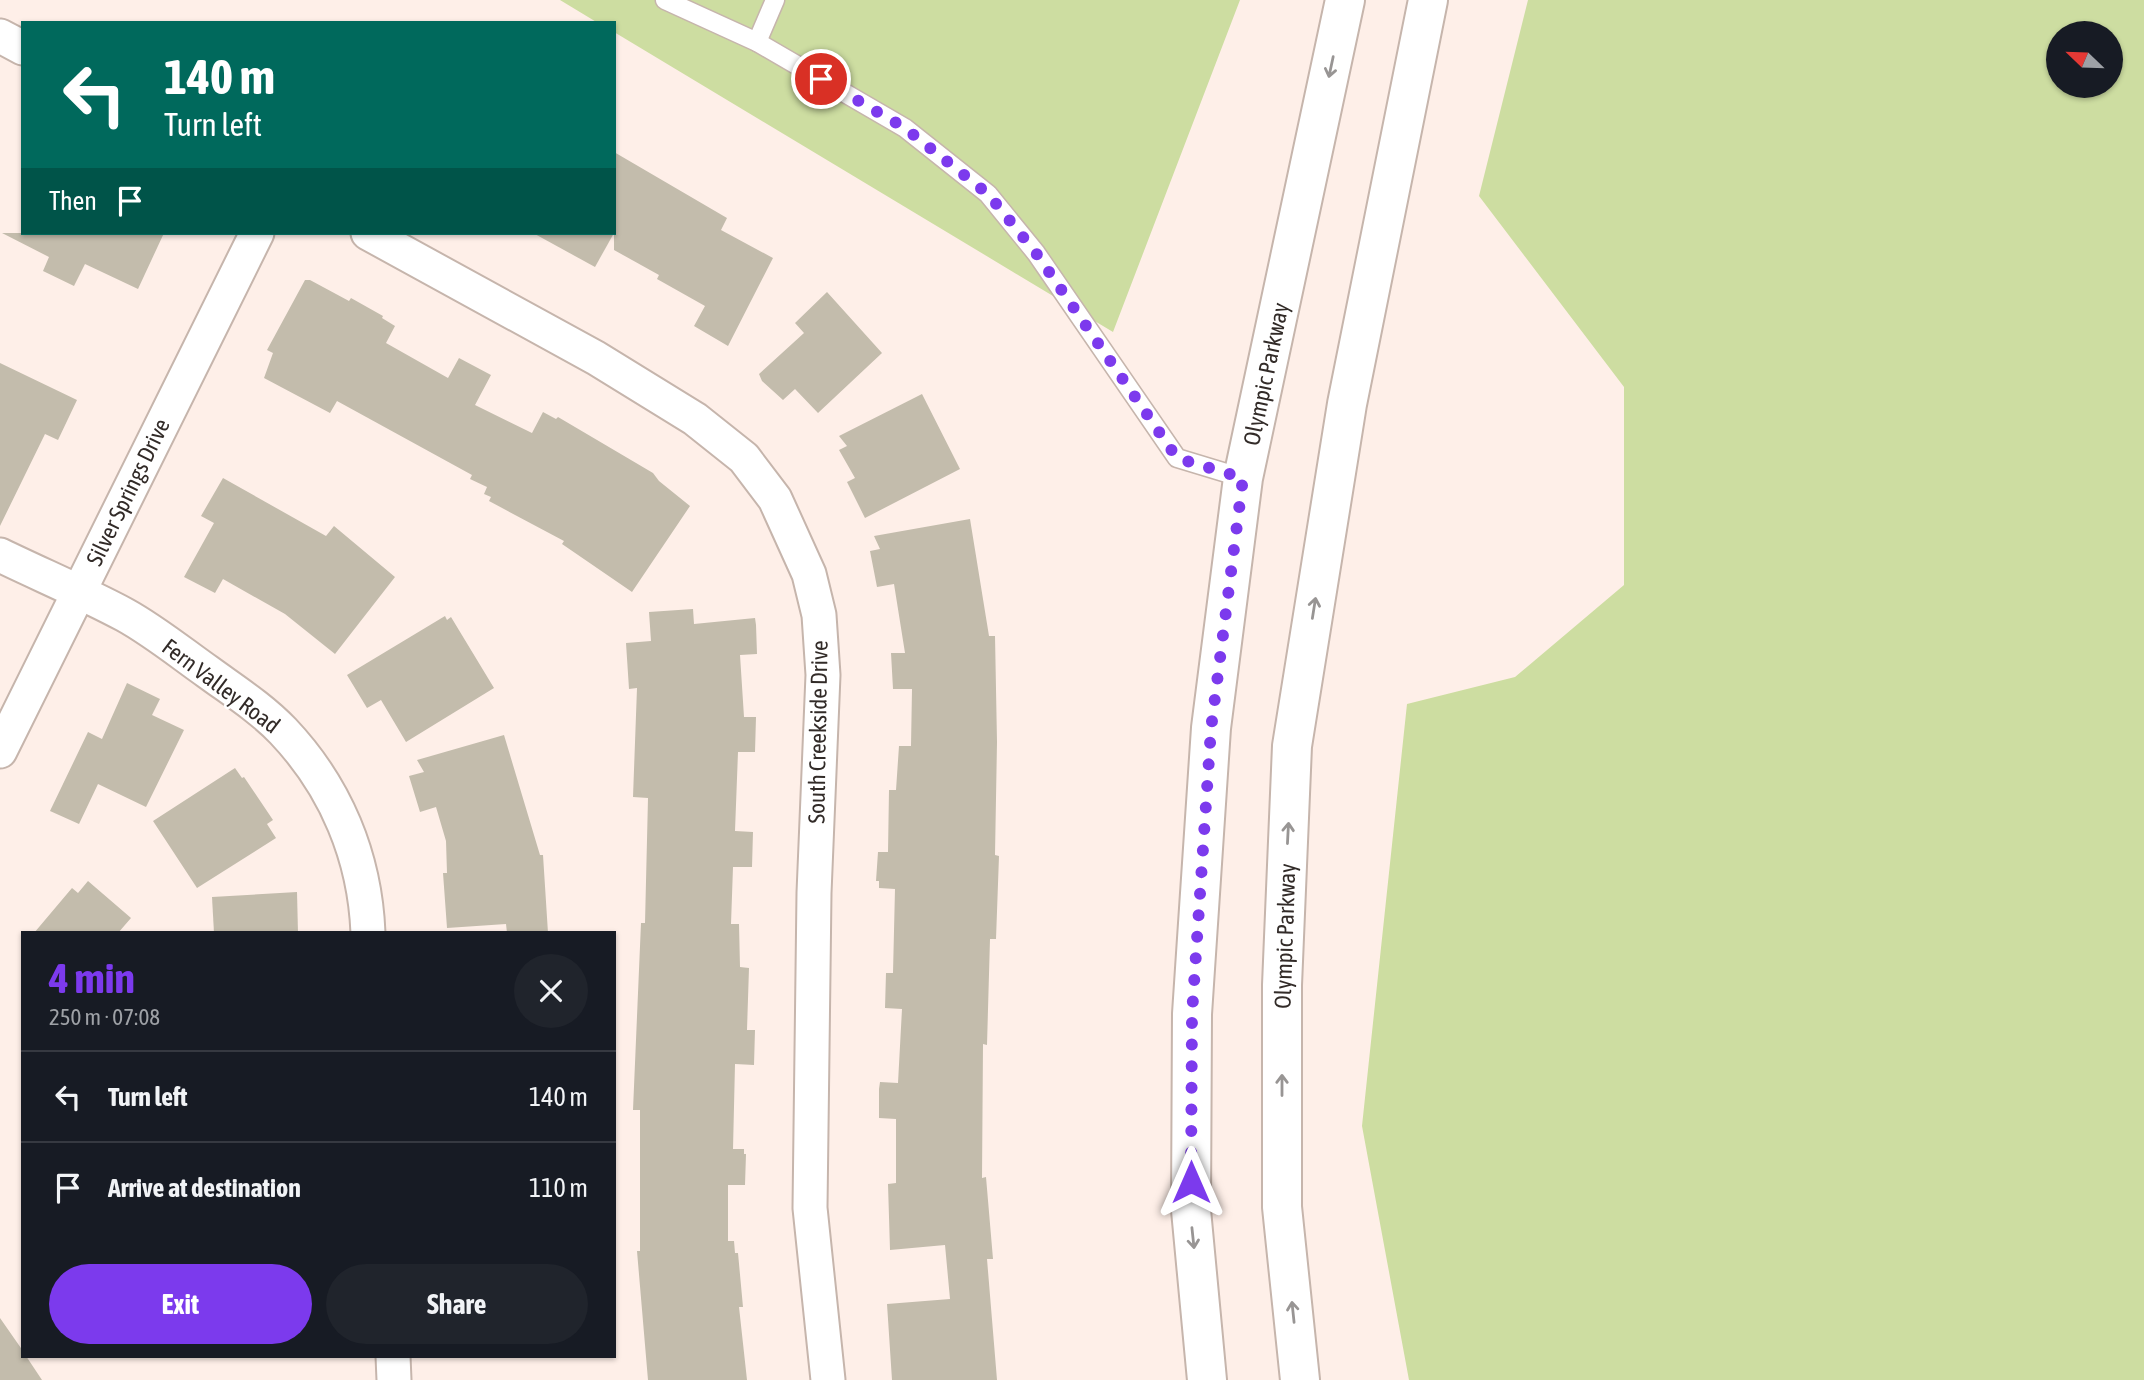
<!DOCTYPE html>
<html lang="en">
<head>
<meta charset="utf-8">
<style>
	:root { --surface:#171b24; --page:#20242c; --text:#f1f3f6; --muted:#9ea1a6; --line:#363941; --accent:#7c3aed }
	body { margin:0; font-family:"Asap Condensed",sans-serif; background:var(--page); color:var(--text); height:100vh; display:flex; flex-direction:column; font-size:26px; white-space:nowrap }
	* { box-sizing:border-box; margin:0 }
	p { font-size:23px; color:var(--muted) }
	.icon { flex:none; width:38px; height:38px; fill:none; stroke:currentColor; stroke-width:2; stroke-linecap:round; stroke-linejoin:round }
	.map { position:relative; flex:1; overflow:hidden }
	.side { position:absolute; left:21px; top:931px; width:595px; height:427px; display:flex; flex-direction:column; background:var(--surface); border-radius:0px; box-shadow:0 2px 5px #0004 }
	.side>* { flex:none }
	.banner { position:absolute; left:21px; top:21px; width:595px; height:214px; border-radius:0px; box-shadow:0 2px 5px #0004; background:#00695c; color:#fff; overflow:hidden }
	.needle { width:46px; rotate:293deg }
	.buttons { position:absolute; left:2046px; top:21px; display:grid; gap:14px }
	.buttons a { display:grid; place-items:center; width:77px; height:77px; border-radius:50%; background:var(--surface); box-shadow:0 2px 5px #0004; font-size:35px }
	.pin { position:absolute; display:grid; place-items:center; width:60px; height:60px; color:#fff; margin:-30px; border:4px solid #fff; border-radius:50%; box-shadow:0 2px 7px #0007 }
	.me { position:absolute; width:77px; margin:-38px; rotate:0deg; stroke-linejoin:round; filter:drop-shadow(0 0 5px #0008) }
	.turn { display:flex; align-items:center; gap:24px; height:147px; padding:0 28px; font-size:32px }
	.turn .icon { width:91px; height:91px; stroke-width:2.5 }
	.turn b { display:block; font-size:49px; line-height:60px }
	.then { display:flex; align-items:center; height:66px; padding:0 28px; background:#0003; gap:14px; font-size:26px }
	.round { display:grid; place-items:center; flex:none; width:74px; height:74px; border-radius:37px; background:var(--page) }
	.headline { display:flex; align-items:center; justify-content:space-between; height:119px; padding:0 28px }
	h1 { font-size:42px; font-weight:700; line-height:52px; color:var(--accent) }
	.button { display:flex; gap:14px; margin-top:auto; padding:14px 28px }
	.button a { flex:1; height:80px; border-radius:42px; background:var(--accent); color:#fff; font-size:28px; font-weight:700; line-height:80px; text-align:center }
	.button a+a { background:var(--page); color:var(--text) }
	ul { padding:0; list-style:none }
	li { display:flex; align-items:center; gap:21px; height:91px; padding:0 28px; border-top:2px solid var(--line) }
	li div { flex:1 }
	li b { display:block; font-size:26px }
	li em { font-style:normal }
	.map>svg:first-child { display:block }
</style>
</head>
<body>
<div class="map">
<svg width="2144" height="1380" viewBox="0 0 2144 1380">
	<rect width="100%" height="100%" fill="#feefe8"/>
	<g fill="#cddda1" fill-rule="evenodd">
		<polygon points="560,0 1240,0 1113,332 614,32 614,23 598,23"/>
		<path d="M 1528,0 L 2144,0 L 2144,1380 L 1409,1380 L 1362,1126 L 1407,704 L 1515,677 L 1624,585 L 1624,387 L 1479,196 ZM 2058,33 L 2110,33 L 2110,86 L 2058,86 Z"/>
	</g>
	<g fill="#c3bcac">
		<polygon points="614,152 727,218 721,230 773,258 728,346 694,326 705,306 657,279 659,275 614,250"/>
		<polygon points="2,233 164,233 138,289 85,264 74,286 43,271 49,257"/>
		<polygon points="533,233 614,233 595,267"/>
		<polygon points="305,280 310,280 349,301 351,298 383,316 382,318 395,326 386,343 448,378 459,358 491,375 475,405 532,433 543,412 556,419 558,417 653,473 659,481 690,506 632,592 562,544 564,541 489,501 491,497 484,494 487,487 470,479 472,475 337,401 330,413 264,378 273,353 267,350"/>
		<polygon points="827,292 882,353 818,413 795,389 783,400 762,381 759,374 804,333 795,323"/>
		<polygon points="0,363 77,400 58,440 45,434 0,526"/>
		<polygon points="922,394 960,469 865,518 847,482 855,478 839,450 847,446 839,436"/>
		<polygon points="223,478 326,536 334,526 395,577 335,654 285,614 223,579 215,593 184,577 214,523 201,516"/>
		<polygon points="970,519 989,636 995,636 997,742 995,855 999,856 996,939 990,939 987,1045 983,1044 982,1178 986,1177 993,1259 987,1259 997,1380 892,1380 887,1304 950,1299 945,1245 890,1250 888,1184 896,1183 896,1119 879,1118 879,1089 880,1082 898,1083 902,1009 885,1008 886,973 893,973 895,889 879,888 879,881 876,881 878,852 888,852 889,790 896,790 899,746 911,746 912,689 893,689 891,653 905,653 894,584 877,587 870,551 880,549 874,536"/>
		<polygon points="693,609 694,624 755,618 756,625 757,654 740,655 744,717 756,717 755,752 738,752 735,831 753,832 752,867 733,867 731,924 739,924 740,967 749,968 747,1030 755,1030 754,1065 735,1064 733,1149 744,1149 744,1154 746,1154 745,1185 728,1185 728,1241 734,1241 735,1253 738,1253 743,1307 739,1307 747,1380 648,1380 637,1251 640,1251 640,1110 633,1110 641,923 645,923 648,798 633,797 637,688 629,689 626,643 651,641 649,612"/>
		<polygon points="445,616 447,620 451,617 494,688 406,742 381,700 367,708 347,675"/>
		<polygon points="127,683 160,699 152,715 184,730 146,807 98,784 79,824 50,811 88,732 102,739"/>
		<polygon points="504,735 540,855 543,855 548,933 507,933 506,924 447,928 443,873 447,873 446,841 436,807 420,812 409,776 424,772 417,760"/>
		<polygon points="235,768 242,778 244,777 273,820 267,824 276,838 197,888 153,821"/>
		<polygon points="88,881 131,918 118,933 34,933 72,888 78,893"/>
		<polygon points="297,892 298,933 214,933 212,897"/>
		<polygon points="0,1318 23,1351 23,1356 26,1356 42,1380 0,1380"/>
	</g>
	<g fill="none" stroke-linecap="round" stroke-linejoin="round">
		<defs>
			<g id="lane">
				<polyline points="665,0 757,42 905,128 988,194 1036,253 1177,458 1243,478"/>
				<polyline points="757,42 775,0"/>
			</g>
			<g id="street">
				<polyline points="0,36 23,48"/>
				<polyline points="368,233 596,358 695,419 744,458 775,499 809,574 819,615 823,675 814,893 810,1208 828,1380"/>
				<path d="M 0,555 C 41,575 84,593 125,615 C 154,631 181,653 208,672 C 234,691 261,708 283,731 C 336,787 365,857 368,933"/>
				<polyline points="0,751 257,233"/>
				<polyline points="393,1356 394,1380"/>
			</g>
			<g id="secondary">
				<polyline points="1207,1380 1191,1210 1192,1014 1211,728 1243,478 1345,0"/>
				<polyline points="1300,1380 1282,1207 1282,985 1292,746 1347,404 1428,0"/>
			</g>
		</defs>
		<use href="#lane" stroke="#c6b5ac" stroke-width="21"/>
		<use href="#street" stroke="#c6b5ac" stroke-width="37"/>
		<use href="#secondary" stroke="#c6b5ac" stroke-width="42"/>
		<use href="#lane" stroke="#fff" stroke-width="18"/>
		<use href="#street" stroke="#fff" stroke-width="33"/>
		<use href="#secondary" stroke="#fff" stroke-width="38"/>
	</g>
	<defs><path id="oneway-shaft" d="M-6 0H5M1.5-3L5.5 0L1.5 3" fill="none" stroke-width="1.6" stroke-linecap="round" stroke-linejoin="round" transform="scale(1.75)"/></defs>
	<g stroke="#989594">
		<use href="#oneway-shaft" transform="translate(1331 67) rotate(102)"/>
		<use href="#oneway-shaft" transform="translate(1314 608) rotate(-81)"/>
		<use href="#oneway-shaft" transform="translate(1288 833) rotate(-87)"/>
		<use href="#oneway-shaft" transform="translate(1282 1085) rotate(-90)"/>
		<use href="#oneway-shaft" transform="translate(1193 1238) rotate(84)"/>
		<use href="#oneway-shaft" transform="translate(1293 1312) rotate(-96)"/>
	</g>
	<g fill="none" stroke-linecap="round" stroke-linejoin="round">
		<polyline stroke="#7c3aed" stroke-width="12" stroke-dasharray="0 21.6" points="821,79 905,128 988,194 1036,253 1177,458 1243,478 1211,729 1192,1014 1191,1182"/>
	</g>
	<g text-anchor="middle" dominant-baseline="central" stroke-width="5" stroke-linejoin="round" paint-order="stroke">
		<g font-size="23" fill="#322b28" stroke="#fff">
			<text transform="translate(1266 374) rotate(-78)">Olympic Parkway</text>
			<text transform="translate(128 492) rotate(-64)">Silver Springs Drive</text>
			<text transform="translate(221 686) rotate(37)">Fern Valley Road</text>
			<text transform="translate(818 732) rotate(-89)">South Creekside Drive</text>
			<text transform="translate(1285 936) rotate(-88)">Olympic Parkway</text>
		</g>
	</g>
</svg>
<div class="buttons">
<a><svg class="needle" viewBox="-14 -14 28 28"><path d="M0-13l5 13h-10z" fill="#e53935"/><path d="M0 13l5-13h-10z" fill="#9ea1a6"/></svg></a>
</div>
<div class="pin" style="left:821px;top:79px;background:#d93025"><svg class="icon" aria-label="arrive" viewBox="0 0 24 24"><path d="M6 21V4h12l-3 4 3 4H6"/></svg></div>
<svg class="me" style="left:1191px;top:1182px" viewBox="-20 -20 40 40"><path d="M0-17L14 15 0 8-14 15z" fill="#7c3aed" stroke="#fff" stroke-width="4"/></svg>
<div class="banner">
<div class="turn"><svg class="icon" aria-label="left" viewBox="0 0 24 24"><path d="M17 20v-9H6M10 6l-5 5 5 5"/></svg><div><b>140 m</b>Turn left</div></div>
<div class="then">Then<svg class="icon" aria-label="arrive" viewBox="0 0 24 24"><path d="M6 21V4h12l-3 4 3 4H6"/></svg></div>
</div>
<section class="side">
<div class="headline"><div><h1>4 min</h1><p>250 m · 07:08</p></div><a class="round"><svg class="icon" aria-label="close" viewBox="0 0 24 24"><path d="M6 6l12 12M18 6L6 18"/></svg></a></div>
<ul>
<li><svg class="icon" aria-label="left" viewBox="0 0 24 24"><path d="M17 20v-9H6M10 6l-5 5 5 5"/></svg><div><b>Turn left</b></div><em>140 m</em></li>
<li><svg class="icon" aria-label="arrive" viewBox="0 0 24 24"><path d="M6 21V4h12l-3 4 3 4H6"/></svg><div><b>Arrive at destination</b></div><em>110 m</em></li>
</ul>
<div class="button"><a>Exit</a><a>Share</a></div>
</section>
</div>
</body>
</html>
